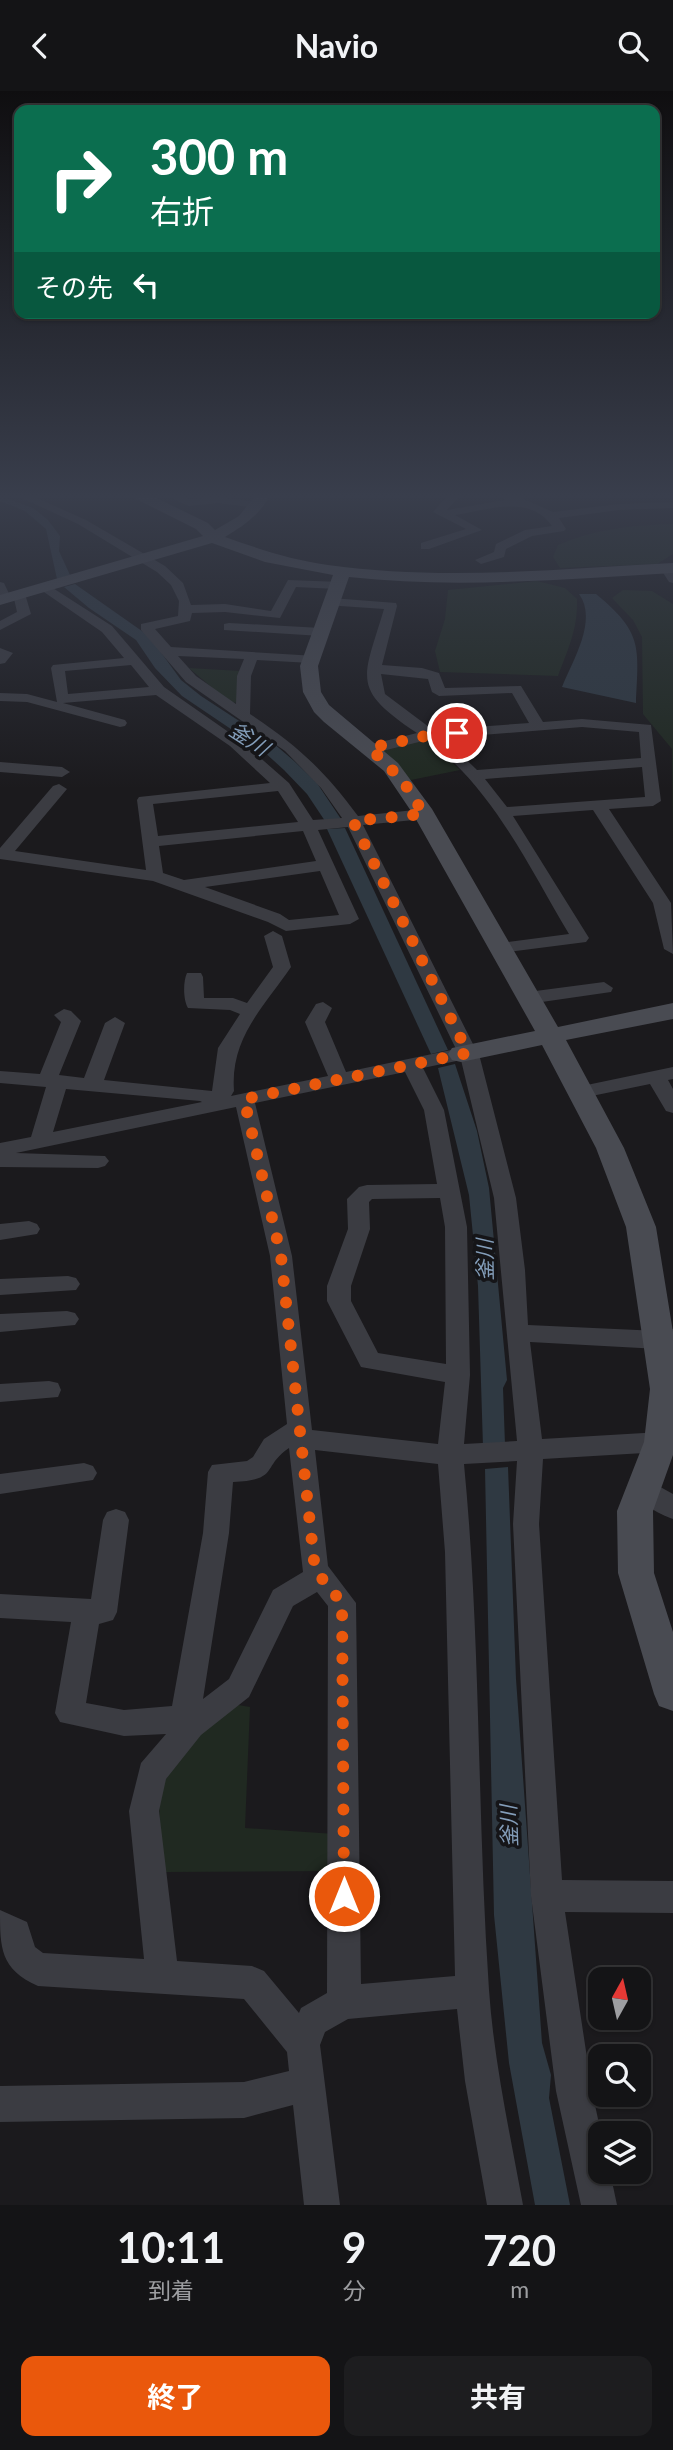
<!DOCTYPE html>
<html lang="ja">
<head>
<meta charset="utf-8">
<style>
	:root { --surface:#141416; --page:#1d1d1f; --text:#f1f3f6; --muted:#9d9ea1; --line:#333335; --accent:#ea580c }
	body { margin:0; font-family:Lato,"Noto Sans JP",sans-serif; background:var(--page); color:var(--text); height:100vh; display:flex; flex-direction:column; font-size:26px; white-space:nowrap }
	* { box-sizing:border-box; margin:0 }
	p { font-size:23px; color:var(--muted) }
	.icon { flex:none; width:38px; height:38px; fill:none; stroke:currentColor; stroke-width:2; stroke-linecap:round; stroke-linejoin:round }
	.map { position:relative; height:2114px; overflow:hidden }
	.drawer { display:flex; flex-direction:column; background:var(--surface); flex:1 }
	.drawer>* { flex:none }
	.top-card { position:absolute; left:14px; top:14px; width:646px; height:214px; border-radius:14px; box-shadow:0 2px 5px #0004,0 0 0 2px var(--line); background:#0b6e4f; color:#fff; overflow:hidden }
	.needle { width:46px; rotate:8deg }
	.fabs { position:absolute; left:588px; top:1876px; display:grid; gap:14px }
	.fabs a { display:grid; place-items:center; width:63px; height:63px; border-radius:14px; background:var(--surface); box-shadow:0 2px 5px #0004,0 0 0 2px var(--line); font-size:35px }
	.pin { position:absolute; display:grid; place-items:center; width:60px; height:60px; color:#fff; margin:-30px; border:4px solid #fff; border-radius:50%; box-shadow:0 2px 7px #0007 }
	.me { position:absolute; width:77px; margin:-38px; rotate:0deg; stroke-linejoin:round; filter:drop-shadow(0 0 5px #0008) }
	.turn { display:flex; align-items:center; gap:24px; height:147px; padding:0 21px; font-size:32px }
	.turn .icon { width:91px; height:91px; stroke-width:2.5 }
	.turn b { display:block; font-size:49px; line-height:60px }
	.then { display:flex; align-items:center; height:66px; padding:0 21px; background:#0003; gap:14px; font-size:26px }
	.eta { display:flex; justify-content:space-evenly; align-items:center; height:119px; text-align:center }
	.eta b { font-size:42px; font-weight:700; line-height:49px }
	.primary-button { display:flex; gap:14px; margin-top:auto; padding:14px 21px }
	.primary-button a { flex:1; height:80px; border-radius:14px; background:var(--accent); color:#fff; font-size:28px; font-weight:700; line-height:80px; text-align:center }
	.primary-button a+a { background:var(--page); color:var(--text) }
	header { display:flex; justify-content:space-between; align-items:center; height:91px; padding:0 21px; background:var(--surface); font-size:32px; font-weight:700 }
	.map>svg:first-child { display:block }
</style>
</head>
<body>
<header><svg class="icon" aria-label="back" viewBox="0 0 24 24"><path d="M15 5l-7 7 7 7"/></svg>Navio<svg class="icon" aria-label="search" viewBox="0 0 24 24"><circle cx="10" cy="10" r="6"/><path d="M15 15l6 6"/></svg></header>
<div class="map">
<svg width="673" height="2114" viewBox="0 0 673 2114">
	<rect width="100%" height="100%" fill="#1b1a1d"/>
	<g fill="#202921">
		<path d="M 673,433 L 673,463 L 657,473 L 560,477 L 553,466 L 558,454 C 594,438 634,434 673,433 Z"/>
		<path d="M 537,490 L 565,497 L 577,508 C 578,538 568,558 558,585 L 440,581 L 435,560 L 445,528 L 448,499 Z"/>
		<polygon points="623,499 652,500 673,513 673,747 672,658 643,623 642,546 633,529 612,507"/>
		<polygon points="189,577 241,580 239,612 229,611"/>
		<polygon points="428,648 460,679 411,689 380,658"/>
		<path d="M 232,1613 L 250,1616 L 245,1737 L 335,1743 L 335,1780 L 165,1781 C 162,1747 150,1700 174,1670 C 190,1650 213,1632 232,1613 Z"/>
	</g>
	<g fill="#2f3942">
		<polygon points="0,405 33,417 48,429 60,445 59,460 70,484 57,488 46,438 25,420 0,410"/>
		<polygon points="75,493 149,545 181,589 201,605 273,652 293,669 317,692 341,728 325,730 307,703 284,679 262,659 182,605 155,577 136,549 89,517 64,496"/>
		<path d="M 579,503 L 596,503 C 642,541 639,554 636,612 L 562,596 C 573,569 598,529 579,503 Z"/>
		<polygon points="345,737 448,959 431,963 327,738"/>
		<polygon points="455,973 477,1040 489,1097 507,1289 503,1297 505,1354 483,1356 478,1195 469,1104 438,977"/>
		<polygon points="508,1376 516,1588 542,1952 551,1984 549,2007 570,2114 535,2114 509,1972 494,1824 485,1378"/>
	</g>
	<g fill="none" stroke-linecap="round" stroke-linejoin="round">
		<g fill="#3b3c42" fill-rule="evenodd">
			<path d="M 11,402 L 26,402 L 86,429 L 165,475 L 183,492 L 191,514 L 225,513 L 271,520 L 288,489 L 341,491 L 343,494 L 337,498 L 296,496 L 280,527 L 225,521 L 192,522 L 190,530 L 155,538 L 171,556 L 316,565 L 316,571 L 311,572 L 257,569 L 251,585 L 250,623 C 298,655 323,678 358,725 L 424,718 L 432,723 L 424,728 L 363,734 L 480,967 L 516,1107 L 525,1179 L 528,1234 L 659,1240 L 673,1238 L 673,1256 L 659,1258 L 530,1251 L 542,1348 L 661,1341 L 670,1344 L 673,1350 L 670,1358 L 661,1361 L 543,1368 L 539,1433 L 562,1789 L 673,1790 L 673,1822 L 565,1821 L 592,2000 L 601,2042 L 600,2081 L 610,2081 L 617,2114 L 581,2114 L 556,2000 L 531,1805 L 513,1433 L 517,1370 L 464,1373 C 481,1548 477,1724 489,1899 C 494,1971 510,2043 523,2114 L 487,2114 L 465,1990 L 457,1918 L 348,1928 L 325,1941 L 320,1954 L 340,2114 L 304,2114 L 293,2014 L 244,2027 L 0,2031 L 0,1995 L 244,1991 L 289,1980 L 287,1961 L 244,1908 L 38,1895 C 0,1878 0,1857 0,1819 L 27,1831 L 35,1856 L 43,1862 L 144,1868 L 129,1720 L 141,1672 L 166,1643 L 124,1645 L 60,1631 L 55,1622 L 71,1531 L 0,1527 L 0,1503 L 91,1508 L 103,1429 L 107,1421 L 116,1418 L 125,1421 L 129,1429 L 117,1521 L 113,1529 L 99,1533 L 86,1612 L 124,1619 L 172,1615 L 203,1442 L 208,1381 L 212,1374 L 247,1370 L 253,1366 L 264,1348 L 287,1333 L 270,1165 L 236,1016 L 16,1062 L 105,1065 L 109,1070 L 105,1075 L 98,1077 L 0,1076 L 0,1052 L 31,1046 L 46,996 L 0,992 L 0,980 L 40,983 L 61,931 L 54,924 L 64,918 L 71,920 L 81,930 L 59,984 L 84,987 L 105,932 L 115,926 L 125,932 L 104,989 L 212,1000 L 218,957 L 240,923 L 230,919 L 188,917 C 183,909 183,890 187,882 L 201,882 L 203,886 L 204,907 L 233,907 L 247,912 L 273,876 L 264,845 L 273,840 L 282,845 L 291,876 C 263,917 230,947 234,1000 L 231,1005 L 328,985 L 305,931 L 316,913 L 323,911 L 332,917 L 325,931 L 346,981 L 456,958 L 348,736 L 318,739 L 359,828 L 350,833 L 286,840 L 268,831 L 153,790 L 0,768 L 0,757 L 53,695 L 59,693 L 67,698 L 15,760 L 146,779 L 137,709 L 139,706 L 270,692 L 230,655 L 156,604 L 63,612 L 125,629 L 127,632 L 125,635 L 120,636 L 27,611 L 0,610 L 0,602 L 27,603 L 57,611 L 51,577 L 53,574 L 124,567 L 102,541 L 41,499 L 41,493 L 45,492 L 112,535 L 164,596 L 240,649 L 289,692 L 313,729 L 342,727 L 321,697 L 285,660 L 186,591 L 141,539 L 141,533 L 178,525 L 179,510 L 171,494 L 157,481 L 78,433 ZM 178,565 L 244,568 L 237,585 L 236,613 L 196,585 ZM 131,574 L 149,596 L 68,603 L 65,580 ZM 278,700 L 298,731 L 158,745 L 153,713 ZM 303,740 L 316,770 L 184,789 L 163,782 L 159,755 ZM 320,780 L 339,824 L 289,829 L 280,823 L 205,796 ZM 461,969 L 494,1107 L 517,1350 L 464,1353 L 470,1284 L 467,1136 L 444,1019 L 423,977 ZM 405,981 L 424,1019 L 437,1093 L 367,1094 L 359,1096 L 347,1108 L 348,1138 L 327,1195 L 327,1210 L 361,1276 L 445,1291 L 438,1353 L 312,1339 L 292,1165 L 255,1012 ZM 66,998 L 200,1010 L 202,1011 L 53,1041 ZM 440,1107 L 445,1136 L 446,1273 L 378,1262 L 351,1210 L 351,1195 L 370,1138 L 369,1111 L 372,1108 ZM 289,1357 L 303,1481 L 273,1499 L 229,1588 L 203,1608 L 229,1442 L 233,1391 C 280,1389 261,1376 289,1357 ZM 315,1359 L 438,1373 L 445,1461 L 455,1885 L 361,1893 L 356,1512 L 328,1475 ZM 317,1501 L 328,1515 L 327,1902 L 301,1917 L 299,1922 L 264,1880 L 252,1875 L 177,1870 L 159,1720 L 166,1688 L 201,1644 L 249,1606 L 293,1515 Z"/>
			<polygon points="159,402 174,402 190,408 218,406 258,411 264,414 258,417 218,412 189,415"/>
			<path d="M 442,402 L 458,402 L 460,404 L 447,419 L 505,409 L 499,402 L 510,402 L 553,421 L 619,413 L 673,411 L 673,417 L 619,419 L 559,427 L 566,438 L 564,440 L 532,445 L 506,458 L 504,466 L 481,473 L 475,469 L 494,461 L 496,453 L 525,439 L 552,435 C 530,403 487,419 455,424 L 482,439 L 429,458 L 421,458 L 421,452 L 466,438 L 433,421 L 447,405 Z"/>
			<polygon points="666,473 673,478 673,492 669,491 660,477"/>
			<polygon points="0,491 4,492 11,507 10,510 0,509"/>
			<polygon points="19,499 25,503 31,523 0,539 0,530 17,521 13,503"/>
			<path d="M 331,507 L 396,512 L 397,515 L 382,574 L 422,577 L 439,582 L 445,597 L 521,595 L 543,631 L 582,628 L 651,634 L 661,710 L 653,715 L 609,718 L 671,812 L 673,863 L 664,858 L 653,812 L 593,719 L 513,725 L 589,847 L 586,851 L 501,862 L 495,861 L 492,857 L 495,853 L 501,852 L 569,843 C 529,776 492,696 427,649 L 370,663 L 365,661 L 362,658 L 365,655 L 417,642 C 350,597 363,589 384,518 L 326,514 L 326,508 ZM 381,583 L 428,588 L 432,601 L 439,605 L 512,602 L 529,632 L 433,639 L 385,603 ZM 582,636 L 639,641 L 641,667 L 477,679 L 444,647 ZM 642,676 L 645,706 L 507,716 L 485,688 Z"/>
			<polygon points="229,532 321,537 328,541 321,545 224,539 224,533"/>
			<polygon points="0,557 13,562 5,572 0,573"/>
			<polygon points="0,671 62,676 70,681 62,686 0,681"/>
			<polygon points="604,891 613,897 611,901 528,913 519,907 528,901"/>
			<polygon points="673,976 673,988 668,989 673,998 673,1022 666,1020 650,993 582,1007 575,1005 572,1001 575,997 582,995"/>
			<polygon points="29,1130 37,1133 40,1138 37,1143 0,1149 0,1133"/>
			<polygon points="68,1185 76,1187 80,1193 76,1199 0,1204 0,1188"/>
			<polygon points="67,1220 75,1222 79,1228 75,1234 0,1241 0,1223"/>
			<polygon points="49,1290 58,1292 61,1299 58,1306 0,1311 0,1293"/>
			<polygon points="84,1372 93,1375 97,1382 93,1389 0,1403 0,1383"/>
			<path d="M 644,1387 L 673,1403 L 673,1428 C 658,1423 638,1411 631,1397 L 635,1390 Z"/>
		</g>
		<path fill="#494b52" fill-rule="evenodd" d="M 128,402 L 146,402 L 208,432 L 215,439 L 239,425 L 257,402 L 271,402 C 261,423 245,434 225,446 C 259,458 292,469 328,474 C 442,490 558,478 673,472 L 673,482 C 565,488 456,498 349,486 L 318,575 L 321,601 L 329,614 L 398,672 L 432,718 L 558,936 L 673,912 L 673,928 L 566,949 L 624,1057 L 656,1136 L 673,1241 L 673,1364 L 653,1420 L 654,1482 L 673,1541 L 673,1620 L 659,1615 L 654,1603 L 618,1482 L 617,1420 L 644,1351 L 650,1298 L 626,1136 L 596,1057 L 542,954 L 461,971 L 452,969 L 448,963 L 452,957 L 535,940 L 413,723 L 384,680 L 324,631 L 314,621 L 303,601 L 300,575 L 333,484 L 265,471 L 212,452 L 0,514 L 0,504 L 203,445 L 196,438 L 130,405 Z"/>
	</g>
	<linearGradient id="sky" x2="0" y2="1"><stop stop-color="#0f0e10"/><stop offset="0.58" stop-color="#393e4c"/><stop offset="1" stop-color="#393e4c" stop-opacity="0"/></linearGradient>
	<rect width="673" height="698" fill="url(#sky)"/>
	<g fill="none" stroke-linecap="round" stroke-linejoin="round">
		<polyline stroke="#ea580c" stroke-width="12" stroke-dasharray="0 21.6" points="344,1805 342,1512 315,1479 281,1165 244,1008 468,962 353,730 424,723 403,690 370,657 430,644 457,642"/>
	</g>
	<g text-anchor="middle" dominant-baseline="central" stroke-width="7" stroke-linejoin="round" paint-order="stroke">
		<g font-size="21" font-style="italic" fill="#839db9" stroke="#151518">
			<text transform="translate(250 647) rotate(33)">釜川</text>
			<text transform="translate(484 1169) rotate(-91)">釜川</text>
			<text transform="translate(508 1735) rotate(-92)">釜川</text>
		</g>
	</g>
</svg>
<div class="fabs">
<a><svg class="needle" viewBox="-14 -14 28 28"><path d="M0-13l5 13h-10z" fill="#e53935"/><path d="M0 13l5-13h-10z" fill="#9d9ea1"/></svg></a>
<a><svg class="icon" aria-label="search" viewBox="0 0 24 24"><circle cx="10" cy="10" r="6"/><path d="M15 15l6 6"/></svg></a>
<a><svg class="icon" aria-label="layers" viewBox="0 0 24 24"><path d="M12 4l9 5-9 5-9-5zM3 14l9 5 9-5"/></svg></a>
</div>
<div class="pin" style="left:457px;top:642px;background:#d93025"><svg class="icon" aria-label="arrive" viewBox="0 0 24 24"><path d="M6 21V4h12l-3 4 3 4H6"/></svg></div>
<svg class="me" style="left:344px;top:1805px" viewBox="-20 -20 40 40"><circle r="17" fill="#ea580c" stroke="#fff" stroke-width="3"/><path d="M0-11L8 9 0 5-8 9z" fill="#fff"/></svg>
<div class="top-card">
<div class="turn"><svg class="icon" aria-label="right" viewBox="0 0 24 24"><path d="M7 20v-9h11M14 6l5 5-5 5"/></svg><div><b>300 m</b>右折</div></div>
<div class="then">その先<svg class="icon" aria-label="left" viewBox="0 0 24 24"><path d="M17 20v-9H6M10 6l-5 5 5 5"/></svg></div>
</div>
</div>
<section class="drawer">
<div class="eta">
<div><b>10:11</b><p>到着</p></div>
<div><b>9</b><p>分</p></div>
<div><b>720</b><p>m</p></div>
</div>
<div class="primary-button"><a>終了</a><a>共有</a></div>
</section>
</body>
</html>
